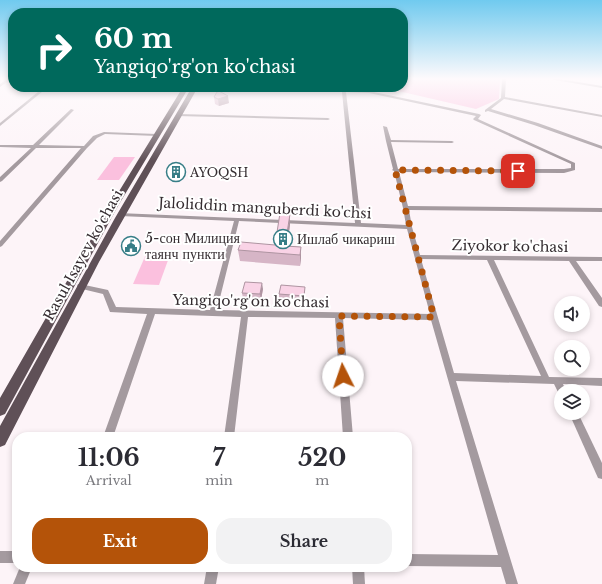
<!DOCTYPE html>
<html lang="en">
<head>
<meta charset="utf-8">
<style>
	:root { --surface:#fff; --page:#f2f2f3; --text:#2b2b33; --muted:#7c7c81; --accent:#b45309 }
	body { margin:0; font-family:"Libre Baskerville",serif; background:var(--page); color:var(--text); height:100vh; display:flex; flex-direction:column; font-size:15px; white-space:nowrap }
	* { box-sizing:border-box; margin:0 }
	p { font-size:13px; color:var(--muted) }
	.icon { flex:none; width:22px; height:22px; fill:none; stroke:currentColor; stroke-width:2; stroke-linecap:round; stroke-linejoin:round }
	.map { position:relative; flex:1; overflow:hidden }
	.sheet { position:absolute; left:12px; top:432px; width:400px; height:140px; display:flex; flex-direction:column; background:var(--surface); border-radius:16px; box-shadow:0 2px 6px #0003 }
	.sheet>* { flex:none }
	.guide { position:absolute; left:8px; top:8px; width:400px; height:84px; border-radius:16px; box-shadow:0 2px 6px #0003; background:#00695c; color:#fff; overflow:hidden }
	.fabs { position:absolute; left:554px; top:296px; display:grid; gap:8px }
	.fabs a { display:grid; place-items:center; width:36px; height:36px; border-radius:50%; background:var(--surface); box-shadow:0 2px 6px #0003; font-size:20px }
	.pin { position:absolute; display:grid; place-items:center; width:34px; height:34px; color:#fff; margin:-17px; border-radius:8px; box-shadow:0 2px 6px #0006 }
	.me { position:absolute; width:44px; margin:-22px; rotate:356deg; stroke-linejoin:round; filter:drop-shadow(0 0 3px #0008) }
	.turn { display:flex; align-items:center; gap:14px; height:84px; padding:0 20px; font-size:18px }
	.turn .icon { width:52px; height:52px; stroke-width:2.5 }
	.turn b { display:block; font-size:28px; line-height:34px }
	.eta { display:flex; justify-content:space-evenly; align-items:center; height:68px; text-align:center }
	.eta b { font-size:24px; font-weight:700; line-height:28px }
	.action { display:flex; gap:8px; margin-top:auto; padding:8px 20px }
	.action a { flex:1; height:46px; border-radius:16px; background:var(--accent); color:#fff; font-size:16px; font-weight:700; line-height:46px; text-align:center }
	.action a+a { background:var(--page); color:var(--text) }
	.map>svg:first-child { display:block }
</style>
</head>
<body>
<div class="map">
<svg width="602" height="584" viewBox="0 0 602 584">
	<rect width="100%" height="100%" fill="#fdf4f8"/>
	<g fill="#fbc0de">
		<polygon points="403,79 500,79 499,99 476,109 381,87 403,87"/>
		<polygon points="114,157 135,157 119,180 97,180"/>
		<polygon points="147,252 171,252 159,285 133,284"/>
	</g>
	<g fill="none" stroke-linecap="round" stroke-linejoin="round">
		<g fill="#a49a9f" fill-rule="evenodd">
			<polygon points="7,79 11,79 0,87 0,84"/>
			<polygon points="502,79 506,79 505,97 602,115 602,117 504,99 491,109 538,123 602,146 602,149 534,125 488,111 485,112 485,110 501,98"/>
			<polygon points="549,79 560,79 602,86 602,88"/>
			<polygon points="44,87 48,87 0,126 0,123"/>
			<path d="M 266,87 L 344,89 L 369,91 L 479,114 L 481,115 L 478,119 L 575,163 L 575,170 L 564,173 L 399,172 L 408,206 L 602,208 L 602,212 L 409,210 L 412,227 L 420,255 L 602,257 L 602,261 L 576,261 L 602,298 L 602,307 L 599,306 L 569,261 L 494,260 L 549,377 L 602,378 L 602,386 L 563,384 L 566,391 L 561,391 L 561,395 L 559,394 L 554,384 L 456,381 L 518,584 L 506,584 L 501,567 L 407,566 L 407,554 L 498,555 L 431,320 L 343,318 L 353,437 L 343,437 L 335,318 L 248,317 L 234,437 L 224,437 L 241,317 L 155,314 L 113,437 L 103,437 L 147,314 L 110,312 L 103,294 L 78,288 L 77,286 L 78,284 L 80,284 L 108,290 L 116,307 L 210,310 L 234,221 L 120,216 L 118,215 L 118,213 L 355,223 L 342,92 L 268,88 ZM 346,92 L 369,93 L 476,116 L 473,119 L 474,120 L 571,164 L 571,168 L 564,169 L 398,169 L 391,142 L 452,143 L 454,142 L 452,141 L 391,140 L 387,127 L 383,126 L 386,141 L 393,169 L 392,170 L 394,171 L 403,208 L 406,225 L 361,223 ZM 239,221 L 407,229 L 430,314 L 217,310 ZM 421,259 L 487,260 L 541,376 L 454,373 Z"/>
			<polygon points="71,109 74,110 39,145 84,146 93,136 104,132 157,134 159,135 157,136 105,134 97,138 87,148 2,246 0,247 0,241 81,148 36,148 2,181 0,182 0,177 31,148 0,147 0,145 33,145"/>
			<polygon points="178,114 328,118 330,119 328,120 177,116 176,115"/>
			<polygon points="569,413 578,413 602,463 602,479 598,478"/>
			<rect x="0" y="551" width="17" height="12"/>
			<polygon points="20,567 32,567 25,584 13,584"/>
			<polygon points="207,567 219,567 216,584 204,584"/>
			<polygon points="352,567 364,567 365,584 353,584"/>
		</g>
		<g fill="#5f5057" fill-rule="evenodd">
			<polygon points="183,87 189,87 118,206 5,414 0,416 0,398 110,206"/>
			<polygon points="192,87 198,87 99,262 5,445 0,447 0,426 115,218"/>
		</g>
	</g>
	<g fill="#d6b5c6">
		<polygon points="214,97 229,103 219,106 215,104"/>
		<polygon points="290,225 287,246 301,247 301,258 300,266 240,261 238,250 275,245"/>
		<polygon points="263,289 261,300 243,298 242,293"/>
		<polygon points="305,292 304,301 279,299 279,294"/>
	</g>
	<g fill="#ae94a1">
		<polygon points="228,96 229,103 219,106 218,99"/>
		<polygon points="290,214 290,225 286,253 285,246"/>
		<polygon points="301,247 301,258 300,266 300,255"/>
		<polygon points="262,283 263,289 261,300 260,294"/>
	</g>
	<g fill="#f9d3e6" stroke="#ae94a1">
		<polygon points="219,91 228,96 218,99 214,97 217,92"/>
		<polygon points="280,213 290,214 285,246 301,247 300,255 238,250 241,242 275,245"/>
		<polygon points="245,282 262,283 260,294 242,293"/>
		<polygon points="281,285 305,287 304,296 279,294"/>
	</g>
	<linearGradient id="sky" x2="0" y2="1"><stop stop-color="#70caef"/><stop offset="0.49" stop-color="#fefafc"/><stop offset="1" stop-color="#fefafc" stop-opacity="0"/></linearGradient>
	<rect width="602" height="161" fill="url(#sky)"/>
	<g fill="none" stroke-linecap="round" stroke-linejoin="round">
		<polyline stroke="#b45309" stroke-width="7" stroke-dasharray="0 12.6" points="343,376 339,316 434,317 395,170 518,171"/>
	</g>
	<defs>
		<symbol id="building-ring" viewBox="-11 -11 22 22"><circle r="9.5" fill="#fff" stroke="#377e87" stroke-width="1.5"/><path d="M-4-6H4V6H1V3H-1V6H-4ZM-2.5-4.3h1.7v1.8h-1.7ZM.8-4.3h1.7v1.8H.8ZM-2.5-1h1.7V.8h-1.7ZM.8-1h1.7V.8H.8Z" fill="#377e87"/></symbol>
		<symbol id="civic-ring" viewBox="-11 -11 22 22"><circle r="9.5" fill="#fff" stroke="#377e87" stroke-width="1.5"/><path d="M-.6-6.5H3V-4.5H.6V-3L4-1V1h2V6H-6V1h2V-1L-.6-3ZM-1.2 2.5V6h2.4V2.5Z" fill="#377e87"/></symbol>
	</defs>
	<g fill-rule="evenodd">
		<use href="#building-ring" x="165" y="161" width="22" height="22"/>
		<use href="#building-ring" x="272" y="228" width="22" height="22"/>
		<use href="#civic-ring" x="120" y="235" width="22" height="22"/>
	</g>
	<g text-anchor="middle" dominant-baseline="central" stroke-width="4" stroke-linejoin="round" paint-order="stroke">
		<g font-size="12" fill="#352d31" stroke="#fff" text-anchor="start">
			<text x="190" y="172">AYOQSH</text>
		</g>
		<g font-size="14" fill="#352d31" stroke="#fff">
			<text transform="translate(265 208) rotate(3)">Jaloliddin manguberdi ko'chsi</text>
			<text transform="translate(510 246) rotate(1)">Ziyokor ko'chasi</text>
			<text transform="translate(83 255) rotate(-61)">Rasul Isayev ko'chasi</text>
			<text transform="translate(251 301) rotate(1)">Yangiqo'rg'on ko'chasi</text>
		</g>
		<g font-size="14" fill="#352d31" stroke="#fff" text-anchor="start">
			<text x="145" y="238">5-сон Милиция<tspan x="145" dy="16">таянч пункти</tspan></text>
			<text x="297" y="239">Ишлаб чикариш</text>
		</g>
	</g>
</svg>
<div class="fabs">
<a><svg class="icon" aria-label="sound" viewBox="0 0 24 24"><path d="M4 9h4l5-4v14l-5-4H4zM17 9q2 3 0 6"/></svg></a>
<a><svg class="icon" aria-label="search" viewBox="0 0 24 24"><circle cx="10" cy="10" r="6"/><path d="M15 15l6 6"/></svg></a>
<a><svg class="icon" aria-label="layers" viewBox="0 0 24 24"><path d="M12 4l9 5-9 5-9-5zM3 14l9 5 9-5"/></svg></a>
</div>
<div class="pin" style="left:518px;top:171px;background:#d93025"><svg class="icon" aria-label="arrive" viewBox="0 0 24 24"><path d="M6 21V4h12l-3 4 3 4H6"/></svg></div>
<svg class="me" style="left:343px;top:376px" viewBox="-20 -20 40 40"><circle r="19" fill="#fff"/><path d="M0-13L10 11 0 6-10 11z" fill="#b45309"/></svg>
<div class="guide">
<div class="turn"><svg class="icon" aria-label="right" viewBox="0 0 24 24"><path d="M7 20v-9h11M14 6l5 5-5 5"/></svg><div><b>60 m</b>Yangiqo'rg'on ko'chasi</div></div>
</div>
<section class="sheet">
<div class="eta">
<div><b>11:06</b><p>Arrival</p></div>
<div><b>7</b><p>min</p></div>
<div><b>520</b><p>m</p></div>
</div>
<div class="action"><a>Exit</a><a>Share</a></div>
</section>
</div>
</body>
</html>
